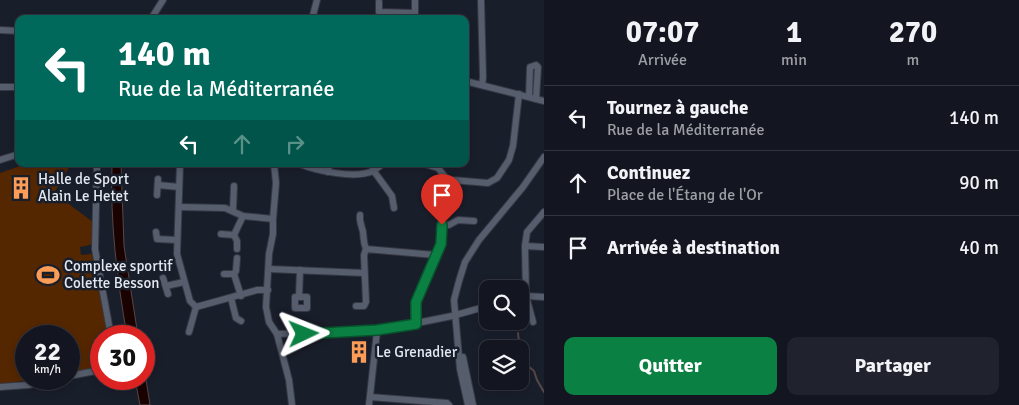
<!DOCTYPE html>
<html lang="fr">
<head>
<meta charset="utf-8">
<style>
	:root { --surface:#131620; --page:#20232d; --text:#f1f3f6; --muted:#9d9fa5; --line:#32353e; --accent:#0b8043 }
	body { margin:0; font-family:Signika,sans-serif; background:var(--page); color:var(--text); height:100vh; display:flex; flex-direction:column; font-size:19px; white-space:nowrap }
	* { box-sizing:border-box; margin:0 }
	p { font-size:16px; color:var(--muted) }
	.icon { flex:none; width:28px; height:28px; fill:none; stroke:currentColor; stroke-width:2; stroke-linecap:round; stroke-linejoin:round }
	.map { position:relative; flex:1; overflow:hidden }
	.details { display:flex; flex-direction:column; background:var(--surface); width:475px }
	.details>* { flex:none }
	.hud { position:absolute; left:15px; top:15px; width:454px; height:152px; border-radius:10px; box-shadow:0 2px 8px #0003,0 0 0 1px var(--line); background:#00695c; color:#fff; overflow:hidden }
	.fabs { position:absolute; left:479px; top:280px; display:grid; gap:10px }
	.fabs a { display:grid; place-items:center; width:50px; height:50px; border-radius:10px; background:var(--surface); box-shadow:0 2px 8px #0003,0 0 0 1px var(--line); font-size:25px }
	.speed { position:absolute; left:15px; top:325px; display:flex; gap:10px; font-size:25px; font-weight:700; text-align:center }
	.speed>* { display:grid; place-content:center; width:65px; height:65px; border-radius:50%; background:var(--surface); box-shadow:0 2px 8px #0003,0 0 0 1px var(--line); line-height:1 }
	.speed small { font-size:12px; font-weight:400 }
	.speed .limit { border:8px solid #d22; background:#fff; color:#111 }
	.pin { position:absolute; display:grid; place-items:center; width:42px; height:42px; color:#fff; margin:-51px -21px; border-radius:50% 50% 50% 0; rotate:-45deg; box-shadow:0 0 5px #0007 }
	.pin .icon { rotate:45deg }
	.me { position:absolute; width:55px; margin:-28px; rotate:88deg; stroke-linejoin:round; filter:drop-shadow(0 0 4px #0008) }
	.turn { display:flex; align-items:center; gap:18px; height:105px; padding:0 20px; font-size:22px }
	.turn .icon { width:65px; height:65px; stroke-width:2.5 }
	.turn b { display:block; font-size:35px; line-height:42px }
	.lanes { display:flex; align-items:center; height:48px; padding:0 20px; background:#0003; justify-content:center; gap:25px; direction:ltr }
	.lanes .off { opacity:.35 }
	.eta { display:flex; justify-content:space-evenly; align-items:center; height:85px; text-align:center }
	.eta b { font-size:30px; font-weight:700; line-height:35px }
	.button { display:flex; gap:10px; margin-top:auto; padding:10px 20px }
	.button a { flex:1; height:58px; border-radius:10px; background:var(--accent); color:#fff; font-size:20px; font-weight:700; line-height:58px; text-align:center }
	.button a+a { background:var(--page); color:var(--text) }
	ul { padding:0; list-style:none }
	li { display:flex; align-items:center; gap:15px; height:65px; padding:0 20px; border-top:1px solid var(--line) }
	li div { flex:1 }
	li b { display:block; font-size:19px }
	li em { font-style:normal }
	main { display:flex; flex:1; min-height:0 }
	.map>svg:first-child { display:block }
</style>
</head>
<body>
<main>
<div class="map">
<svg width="544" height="405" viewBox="0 0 544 405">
	<rect width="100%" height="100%" fill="#191e2b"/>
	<polygon fill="#552700" points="26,164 71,164 54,193 46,191 58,196 93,222 93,242 90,245 80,247 81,255 92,254 108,336 101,336 101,367 69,373 69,336 26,336 26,379 36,379 0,384 0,173"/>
	<g fill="#1a0200" stroke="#574748">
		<path d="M 112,164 L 121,164 L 124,246 L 138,336 L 127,336 C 117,278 110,223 112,164 Z"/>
		<polygon points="144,367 150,405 140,405 135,379 144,379"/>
	</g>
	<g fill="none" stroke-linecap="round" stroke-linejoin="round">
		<polyline stroke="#574748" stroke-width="2" points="518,333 521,360 534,371 537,380 544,392"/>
		<defs>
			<g id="minor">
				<polyline points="481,0 483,77 482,85"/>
				<polyline points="379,2 379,12 415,13"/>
				<polyline points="151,19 163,0"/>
				<polyline points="314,19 312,19 317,0"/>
				<polyline points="415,19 415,0"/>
				<polyline points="0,30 19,31"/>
				<polyline points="465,81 544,101"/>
				<polyline points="0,87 19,87"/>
				<polyline points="529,97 530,67 536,65 538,67 536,99"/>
				<polyline points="0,160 19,154"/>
				<polyline points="97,164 95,249 111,336"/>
				<polyline points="180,164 177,254 190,301 196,307 257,290 268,290"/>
				<polyline points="274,164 276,183 273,219 273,234 269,254 266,307 269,322 277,334 289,380 292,405"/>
				<path d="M 300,164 C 317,171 356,179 373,171 C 376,169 380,166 383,164"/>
				<polyline points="425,164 438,168 446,178 452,180 488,183 497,178 509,160 513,146 519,94"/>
				<polyline points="373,170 392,196 394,208"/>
				<polyline points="328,172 329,164"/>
				<polyline points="158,185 179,187"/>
				<polyline points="157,195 158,179"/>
				<polyline points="179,207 225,208 243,216 273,219"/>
				<polyline points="233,210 234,186"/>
				<path d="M 360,215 C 359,222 362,226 363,232 C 364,240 363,241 366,249"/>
				<polyline points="156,232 157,239 177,240"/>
				<polyline points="221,234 234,235"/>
				<polyline points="234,235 243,216"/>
				<polyline points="234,235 237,241 237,249"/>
				<polyline points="525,246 544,247"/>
				<polyline points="237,258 236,271 234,274 241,296"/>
				<polyline points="269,269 364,273"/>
				<polyline points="224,274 234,274"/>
				<polyline points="163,278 168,294"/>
				<polyline points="166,286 184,282"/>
				<polyline points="299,297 307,297 307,308 295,308 295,297 299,297 300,270"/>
				<polyline points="231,298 236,318 241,321"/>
				<polyline points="520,298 526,296 544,297"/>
				<polyline points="356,306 364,306 366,302 364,255 366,249 435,255"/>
				<polyline points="533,322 526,296 525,246 527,232 544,212"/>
				<polyline points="416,324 416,301 441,244 442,225 449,225 458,220 474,221"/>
				<polyline points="189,332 196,307"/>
				<polyline points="277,334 377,331 452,316 488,306"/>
				<polyline points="463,357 473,405"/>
				<polyline points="69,376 101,370"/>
				<polyline points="0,387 28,385 58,379"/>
				<polyline points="370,397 447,403 449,405"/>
				<polyline points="369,405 377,331"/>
				<polyline points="468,405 460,369 454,300 459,281 465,262 479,240 523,187 544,157"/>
			</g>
		</defs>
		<use href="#minor" stroke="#363944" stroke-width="8"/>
		<use href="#minor" stroke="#565d6c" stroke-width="6"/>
	</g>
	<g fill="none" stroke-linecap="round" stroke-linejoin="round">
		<defs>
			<polyline id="route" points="304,334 377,330 416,324 416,302 441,244 442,225"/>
		</defs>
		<use href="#route" stroke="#07532c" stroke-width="12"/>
		<use href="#route" stroke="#0b8043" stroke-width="9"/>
	</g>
	<defs>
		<symbol id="building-bare" viewBox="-9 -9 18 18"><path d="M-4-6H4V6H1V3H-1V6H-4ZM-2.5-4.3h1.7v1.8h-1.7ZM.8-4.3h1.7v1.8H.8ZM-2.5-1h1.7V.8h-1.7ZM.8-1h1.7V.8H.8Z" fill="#fd9c56" stroke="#191e2b" stroke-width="2.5" paint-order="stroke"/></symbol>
		<symbol id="stadium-bare" viewBox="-9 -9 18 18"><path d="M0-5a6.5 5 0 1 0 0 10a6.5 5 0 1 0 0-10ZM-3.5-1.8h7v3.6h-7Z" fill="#fd9c56" stroke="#191e2b" stroke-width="2.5" paint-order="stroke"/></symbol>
	</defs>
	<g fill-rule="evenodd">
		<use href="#building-bare" x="5" y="172" width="32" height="32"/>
		<use href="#stadium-bare" x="32" y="259" width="32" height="32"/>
		<use href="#building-bare" x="343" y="336" width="32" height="32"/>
	</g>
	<g text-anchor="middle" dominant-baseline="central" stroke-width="5" stroke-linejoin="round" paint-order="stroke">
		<g font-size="15" fill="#e4e8f1" stroke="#191e2b" text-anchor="start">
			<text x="38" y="179">Halle de Sport<tspan x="38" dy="17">Alain Le Hetet</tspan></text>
			<text x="64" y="266">Complexe sportif<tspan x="64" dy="17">Colette Besson</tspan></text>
			<text x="376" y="352">Le Grenadier</text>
		</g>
	</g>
</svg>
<div class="fabs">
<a><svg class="icon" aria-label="search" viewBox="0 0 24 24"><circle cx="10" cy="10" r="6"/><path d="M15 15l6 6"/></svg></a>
<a><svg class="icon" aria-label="layers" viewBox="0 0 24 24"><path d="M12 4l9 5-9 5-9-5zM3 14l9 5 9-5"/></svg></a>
</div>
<div class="speed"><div>22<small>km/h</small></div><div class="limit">30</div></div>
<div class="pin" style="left:442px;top:225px;background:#d93025"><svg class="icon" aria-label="arrive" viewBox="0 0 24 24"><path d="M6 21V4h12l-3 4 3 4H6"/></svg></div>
<svg class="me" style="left:304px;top:334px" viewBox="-20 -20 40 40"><path d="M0-17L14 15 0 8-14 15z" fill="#0b8043" stroke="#fff" stroke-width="4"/></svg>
<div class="hud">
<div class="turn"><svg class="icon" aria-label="left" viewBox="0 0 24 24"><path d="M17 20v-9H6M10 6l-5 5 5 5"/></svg><div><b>140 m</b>Rue de la Méditerranée</div></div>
<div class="lanes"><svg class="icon" aria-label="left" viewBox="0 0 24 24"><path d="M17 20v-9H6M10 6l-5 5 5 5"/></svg><svg class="icon off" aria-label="ahead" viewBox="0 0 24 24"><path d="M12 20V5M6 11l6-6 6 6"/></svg><svg class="icon off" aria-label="right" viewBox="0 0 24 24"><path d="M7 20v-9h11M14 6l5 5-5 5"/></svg></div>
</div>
</div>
<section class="details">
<div class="eta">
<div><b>07:07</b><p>Arrivée</p></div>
<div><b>1</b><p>min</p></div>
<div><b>270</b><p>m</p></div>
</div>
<ul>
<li><svg class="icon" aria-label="left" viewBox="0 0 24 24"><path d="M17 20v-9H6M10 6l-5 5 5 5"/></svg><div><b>Tournez à gauche</b><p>Rue de la Méditerranée</p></div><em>140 m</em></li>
<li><svg class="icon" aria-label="ahead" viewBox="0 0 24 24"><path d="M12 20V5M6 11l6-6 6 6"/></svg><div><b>Continuez</b><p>Place de l'Étang de l'Or</p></div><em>90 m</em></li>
<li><svg class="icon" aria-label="arrive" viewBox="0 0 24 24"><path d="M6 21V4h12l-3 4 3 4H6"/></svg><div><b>Arrivée à destination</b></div><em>40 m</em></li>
</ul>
<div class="button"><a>Quitter</a><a>Partager</a></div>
</section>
</main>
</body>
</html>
